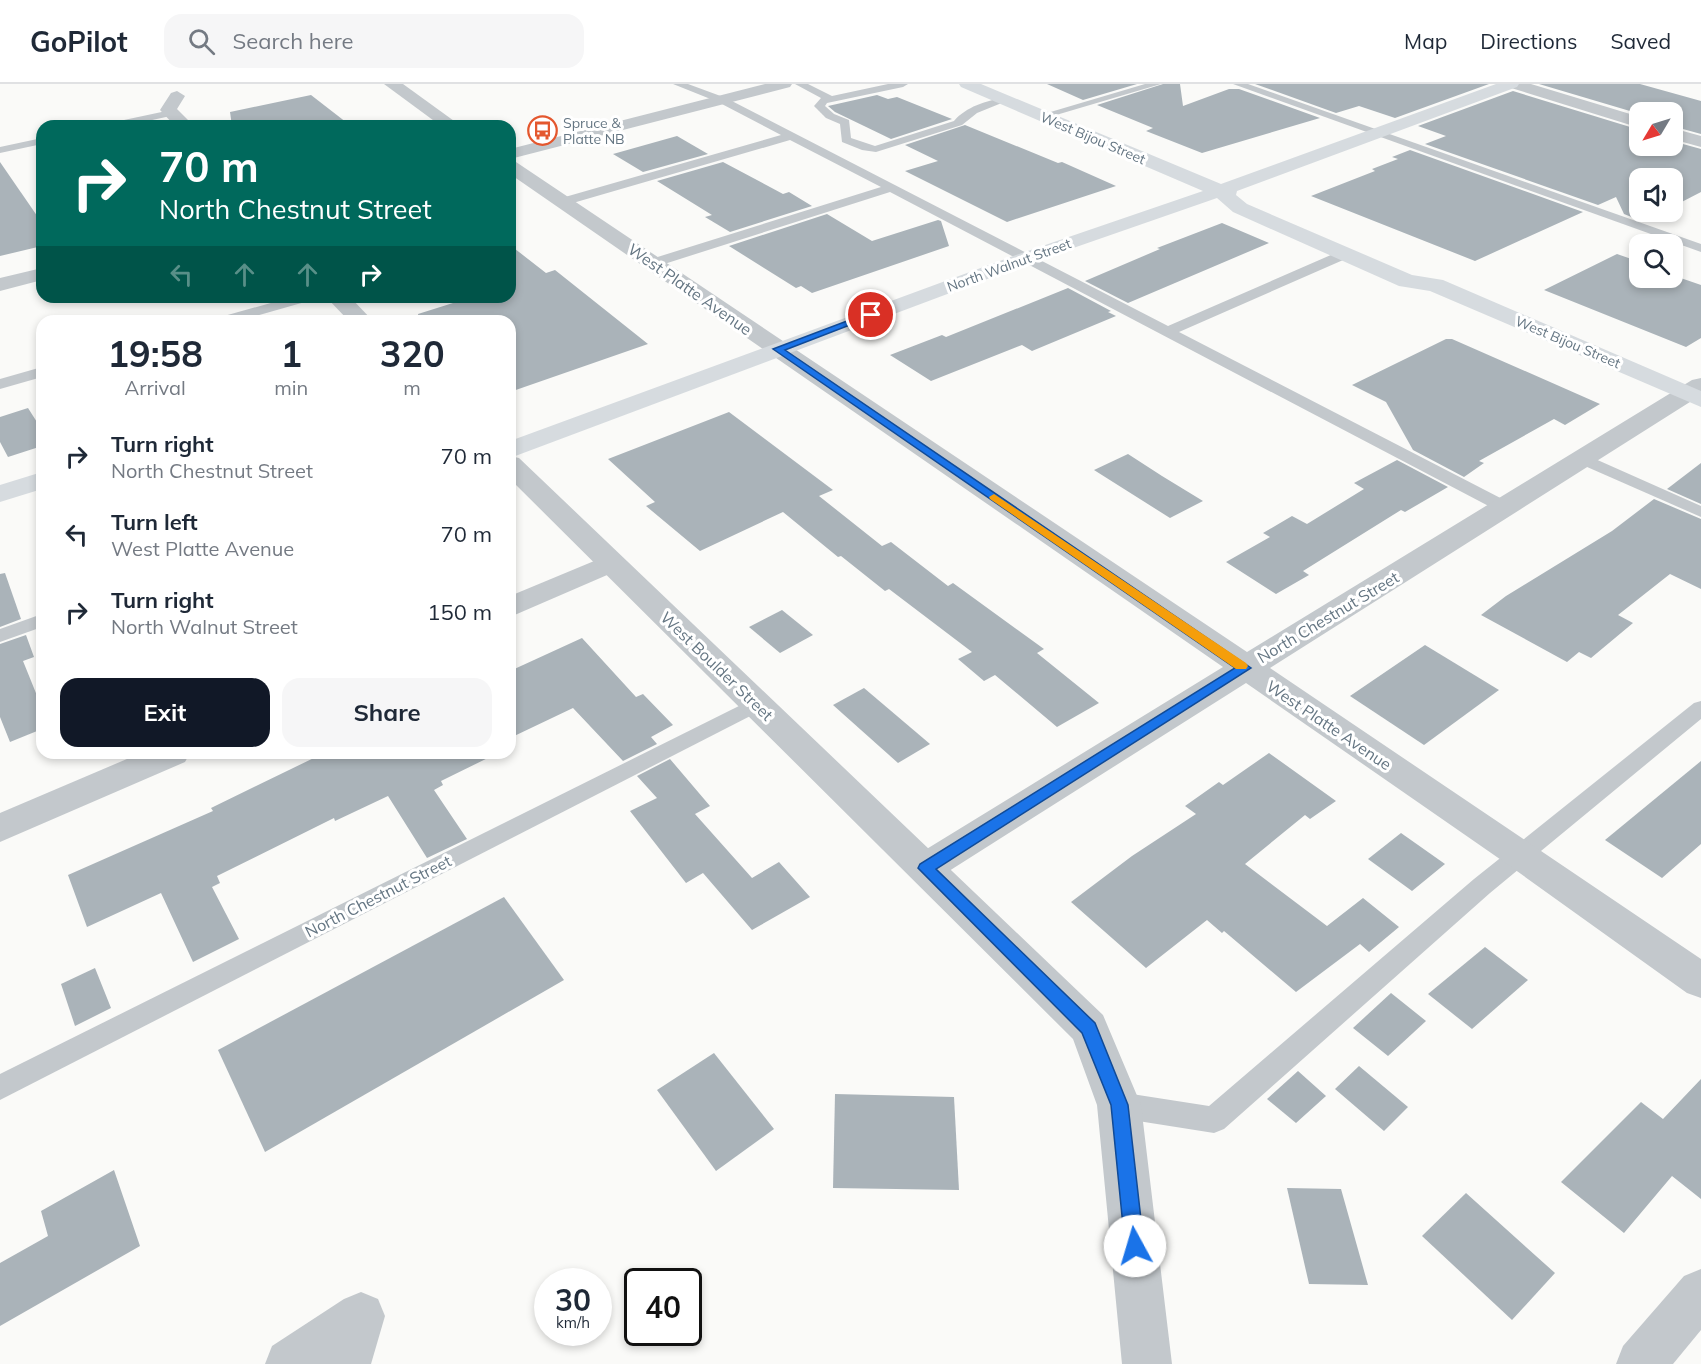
<!DOCTYPE html>
<html lang="en">
<head>
<meta charset="utf-8">
<style>
	:root { --surface:#fff; --page:#f6f6f7; --text:#1f2937; --muted:#747a83; --line:#e0e1e3; --accent:#111827 }
	body { margin:0; font-family:Mulish,sans-serif; background:var(--page); color:var(--text); height:100vh; display:flex; flex-direction:column; font-size:22px; white-space:nowrap }
	* { box-sizing:border-box; margin:0 }
	p { font-size:20px; color:var(--muted) }
	.icon { flex:none; width:33px; height:33px; fill:none; stroke:currentColor; stroke-width:2; stroke-linecap:round; stroke-linejoin:round }
	.map { position:relative; flex:1; overflow:hidden }
	.side { position:absolute; left:36px; top:231px; width:480px; height:444px; display:flex; flex-direction:column; background:var(--surface); border-radius:18px; box-shadow:0 3px 9px #0003 }
	.side>* { flex:none }
	.banner { position:absolute; left:36px; top:36px; width:480px; height:183px; border-radius:18px; box-shadow:0 3px 9px #0003; background:#00695c; color:#fff; overflow:hidden }
	.needle { width:39px; rotate:232deg }
	.tools { position:absolute; left:1629px; top:18px; display:grid; gap:12px }
	.tools a { display:grid; place-items:center; width:54px; height:54px; border-radius:12px; background:var(--surface); box-shadow:0 3px 9px #0003; font-size:30px }
	.speed { position:absolute; left:534px; top:1184px; display:flex; gap:12px; font-size:30px; font-weight:700; text-align:center }
	.speed>* { display:grid; place-content:center; width:78px; height:78px; border-radius:50%; background:var(--surface); box-shadow:0 3px 9px #0003; line-height:1 }
	.speed small { font-size:15px; font-weight:400 }
	.speed .limit { border:3px solid #111; border-radius:9px; background:#fff; color:#111 }
	.pin { position:absolute; display:grid; place-items:center; width:51px; height:51px; color:#fff; margin:-26px; border:3px solid #fff; border-radius:50%; box-shadow:0 2px 6px #0007 }
	.me { position:absolute; width:66px; margin:-33px; rotate:354deg; stroke-linejoin:round; filter:drop-shadow(0 0 4px #0008) }
	.turn { display:flex; align-items:center; gap:21px; height:126px; padding:0 24px; font-size:27px }
	.turn .icon { width:78px; height:78px; stroke-width:2.5 }
	.turn b { display:block; font-size:42px; line-height:51px }
	.lanes { display:flex; align-items:center; height:57px; padding:0 24px; background:#0003; justify-content:center; gap:30px; direction:ltr }
	.lanes .off { opacity:.35 }
	.eta { display:flex; justify-content:space-evenly; align-items:center; height:102px; text-align:center }
	.eta b { font-size:36px; font-weight:700; line-height:42px }
	.cta { display:flex; gap:12px; margin-top:auto; padding:12px 24px }
	.cta a { flex:1; height:69px; border-radius:18px; background:var(--accent); color:#fff; font-size:24px; font-weight:700; line-height:69px; text-align:center }
	.cta a+a { background:var(--page); color:var(--text) }
	ul { padding:0; list-style:none }
	li { display:flex; align-items:center; gap:18px; height:78px; padding:0 24px }
	li div { flex:1 }
	li b { display:block; font-size:22px }
	li em { font-style:normal }
	header { display:flex; align-items:center; gap:36px; box-sizing:border-box; height:84px; padding:0 30px; background:var(--surface); border-bottom:2px solid var(--line) }
	header strong { font-size:28px }
	nav { display:flex; gap:33px; margin-inline-start:auto; font-size:21px }
	.search { width:420px; height:54px; background:var(--page); display:flex; align-items:center; gap:15px; box-sizing:border-box; padding:0 21px; border-radius:18px; color:var(--muted); font-size:22px }
	.map>svg:first-child { display:block }
</style>
</head>
<body>
<header>
<strong>GoPilot</strong>
<div class="search"><svg class="icon" aria-label="search" viewBox="0 0 24 24"><circle cx="10" cy="10" r="6"/><path d="M15 15l6 6"/></svg>Search here</div>
<nav><a>Map</a><a>Directions</a><a>Saved</a></nav>
</header>
<div class="map">
<svg width="1701" height="1280" viewBox="0 0 1701 1280">
	<rect width="100%" height="100%" fill="#fafaf8"/>
	<g fill="#aab3b9">
		<polygon points="1047,0 1137,0 1083,16"/>
		<polygon points="1163,0 1180,0 1183,22 1229,5 1239,5 1320,34 1202,69 1146,47 1153,44 1097,21"/>
		<polygon points="1255,0 1489,0 1395,34 1359,22 1336,29"/>
		<polygon points="1539,0 1640,0 1701,17 1701,50 1672,42 1672,28 1640,28 1640,30"/>
		<polygon points="1513,7 1640,46 1640,62 1672,62 1672,57 1701,65 1701,108 1672,123 1672,94 1640,94 1640,128 1664,128 1644,138 1624,130 1616,113 1598,121 1425,60 1446,52 1418,42"/>
		<polygon points="311,11 351,42 232,42 230,28"/>
		<polygon points="877,11 888,15 897,13 952,35 891,55 835,28 828,22"/>
		<polygon points="965,41 1058,79 1062,78 1116,102 1007,138 905,87 938,77 905,61"/>
		<polygon points="677,52 708,70 643,88 613,70"/>
		<polygon points="1410,66 1583,128 1475,177 1311,112 1375,87 1372,85 1398,75 1392,73"/>
		<polygon points="0,78 42,139 42,162 0,172"/>
		<polygon points="723,78 783,110 789,108 812,122 730,148 705,133 712,131 657,97"/>
		<polygon points="827,130 872,157 938,136 941,137 949,162 812,209 801,202 796,204 729,162"/>
		<polygon points="1222,139 1269,159 1128,219 1085,197 1160,165 1157,164"/>
		<polygon points="510,161 546,189 555,186 648,260 510,308 510,237 419,237 418,230 472,213 510,213"/>
		<polygon points="1617,170 1640,178 1640,194 1672,194 1672,191 1701,201 1701,254 1686,263 1544,206"/>
		<polygon points="1068,204 1111,227 1108,228 1116,232 1032,267 1022,261 931,297 890,271 942,251 946,253"/>
		<polygon points="1446,255 1452,255 1600,320 1565,341 1554,335 1479,377 1484,379 1464,393 1413,366 1386,318 1352,301"/>
		<polygon points="28,324 42,346 42,362 8,373 0,358 0,333"/>
		<polygon points="729,328 833,406 819,412 882,462 891,458 948,502 953,499 1044,565 1037,569 1099,619 1057,643 995,591 984,597 958,575 972,568 889,505 885,507 841,472 838,473 783,428 700,467 646,422 655,418 608,375"/>
		<polygon points="1128,370 1162,392 1203,417 1170,434 1094,386"/>
		<polygon points="1397,376 1448,403 1405,428 1401,426 1303,487 1309,491 1276,510 1226,478 1270,453 1263,449 1292,432 1307,440 1364,405 1354,399"/>
		<polygon points="1701,379 1701,420 1667,405"/>
		<polygon points="1654,415 1701,435 1701,505 1670,490 1618,531 1633,539 1591,574 1579,568 1567,578 1481,531 1506,512 1612,447"/>
		<polygon points="5,489 21,535 0,543 0,490"/>
		<polygon points="782,526 813,551 780,569 749,543"/>
		<polygon points="26,551 34,573 23,577 42,624 42,645 10,658 0,633 0,560"/>
		<polygon points="582,554 636,613 643,610 673,641 651,653 657,660 623,677 573,624 510,654 510,587"/>
		<polygon points="1425,561 1499,606 1424,661 1350,612"/>
		<polygon points="864,604 930,660 898,679 833,621"/>
		<polygon points="324,669 498,669 441,697 443,701 434,706 467,755 427,774 388,712 335,737 334,734 217,792 220,799 212,803 239,855 193,878 161,809 87,843 68,791 213,727 211,724"/>
		<polygon points="1269,669 1336,717 1310,735 1305,731 1245,780 1327,842 1363,814 1399,843 1369,868 1360,860 1296,908 1224,847 1222,849 1207,836 1146,884 1071,818 1132,772 1196,730 1185,722 1219,698 1223,701"/>
		<polygon points="670,675 710,722 695,730 752,794 779,778 810,813 752,846 703,789 686,799 630,727 657,714 637,692"/>
		<polygon points="1701,677 1701,760 1662,794 1605,756"/>
		<polygon points="1401,749 1445,780 1412,807 1368,775"/>
		<polygon points="504,813 564,896 265,1068 218,966"/>
		<polygon points="1485,863 1528,896 1472,945 1428,910"/>
		<polygon points="95,884 111,924 75,942 61,900"/>
		<polygon points="1391,909 1426,937 1388,972 1353,944"/>
		<polygon points="714,969 774,1045 716,1087 657,1006"/>
		<polygon points="1359,982 1408,1023 1384,1047 1335,1005"/>
		<polygon points="1298,987 1326,1012 1296,1039 1267,1015"/>
		<polygon points="1701,995 1701,1115 1672,1092 1624,1149 1561,1098 1641,1018 1663,1035"/>
		<polygon points="835,1010 954,1013 959,1106 833,1104"/>
		<polygon points="114,1086 140,1162 0,1242 0,1179 48,1152 41,1127"/>
		<polygon points="1287,1104 1341,1105 1368,1201 1309,1200"/>
		<polygon points="1466,1109 1555,1189 1512,1236 1422,1152"/>
	</g>
	<g fill="none" stroke-linecap="round" stroke-linejoin="round">
		<g fill="#c3c8cc" fill-rule="evenodd">
			<polygon points="673,0 688,0 726,14 1168,242 1340,167 1350,167 1352,170 1350,173 1179,248 1512,420 1515,424 1512,428 1500,428 890,108 658,182 648,182 646,179 648,176 881,103 790,56 566,121 558,121 558,115 781,51 718,18"/>
			<path d="M 795,0 L 808,0 L 832,12 L 888,0 L 908,0 L 903,3 L 827,19 L 825,22 L 834,30 L 849,36 L 851,54 L 875,62 L 954,37 C 967,22 985,18 1004,13 L 1009,16 L 977,29 L 962,41 L 876,68 L 862,66 L 842,58 L 840,40 L 826,34 L 814,22 L 821,14 Z"/>
			<polygon points="1145,0 1161,0 1046,34 1042,35 1037,32"/>
			<polygon points="1233,0 1248,0 1701,160 1701,168"/>
			<polygon points="171,26 176,29 175,31 125,42 105,42 110,39"/>
			<polygon points="42,54 42,60 0,69 0,63"/>
			<polygon points="292,213 314,213 312,216 238,237 215,237 217,234"/>
			<polygon points="42,283 42,293 0,305 0,295"/>
			<polygon points="1584,370 1701,422 1701,433 1578,379 1576,375"/>
			<polygon points="42,530 42,543 0,558 0,545"/>
			<polygon points="757,613 764,615 767,620 764,625 0,1016 0,990"/>
			<polygon points="1701,617 1701,635 1490,809 1224,1045 1214,1049 1119,1034 1109,1030 1105,1021 1109,1012 1119,1008 1209,1022 1474,795 1694,619"/>
		</g>
		<g fill="#c3c8cc" fill-rule="evenodd">
			<polygon points="384,0 403,0 461,42 441,42"/>
			<polygon points="1506,0 1531,0 1640,33 1640,44 1508,3"/>
			<polygon points="177,7 185,12 177,25 194,42 175,42 160,26 171,9"/>
			<polygon points="1672,44 1701,52 1701,63 1672,55"/>
			<polygon points="510,77 516,78 1247,568 1692,296 1701,294 1701,311 1270,584 1701,875 1701,914 1687,909 1507,780 1246,599 938,794 925,798 912,794 907,784 912,774 1223,583 510,90"/>
			<polygon points="611,470 621,473 625,479 621,485 510,533 510,512"/>
			<polygon points="141,669 190,669 185,678 0,758 0,729"/>
			<polygon points="1701,1185 1701,1246 1673,1280 1616,1280 1623,1262 1684,1192"/>
			<polygon points="361,1208 378,1215 385,1232 371,1280 265,1280 272,1262 344,1215"/>
		</g>
		<g fill="#c3c8cc" fill-rule="evenodd">
			<polygon points="765,0 792,0 790,3 510,75 510,65"/>
			<polygon points="42,184 42,196 0,207 0,194"/>
			<polygon points="326,213 350,213 373,237 349,237"/>
			<polygon points="510,372 519,374 1103,931 1141,1021 1172,1280 1122,1280 1097,1021 1073,955 510,395"/>
		</g>
		<g fill="#d6dbdf" fill-rule="evenodd">
			<polygon points="959,0 981,0 1221,100 1496,0 1519,0 1517,3 1237,107 1236,111 1247,120 1412,191 1443,196 1701,307 1701,323 1430,207 1399,202 1233,128 1217,114 1033,178 510,374 510,357 1019,170 1203,107 961,3"/>
			<polygon points="42,388 42,405 0,418 0,401"/>
		</g>
	</g>
	<polygon fill="#1a73e8" stroke="#114b97" stroke-width="1.5" points="868,229 876,231 785,266 1251,584 936,785 1095,939 1128,1021 1144,1162 1141,1169 1135,1172 1128,1169 1125,1162 1111,1021 1082,949 918,784 920,780 1235,584 773,265"/>
	<polygon fill="#f59e0b" points="994,410 1246,579 1248,582 1246,585 1236,585 990,415 989,413"/>
	<defs>
		<symbol id="bus-ring" viewBox="-11 -11 22 22"><circle r="9.5" fill="#fff" stroke="#e4572e" stroke-width="1.5"/><path d="M-5-6H5V4H4V6H2V4H-2V6H-4V4H-5ZM-3.5-4V0h7V-4ZM-3.5 1.2v1.5H-2V1.2ZM2 1.2v1.5H3.5V1.2Z" fill="#e4572e"/></symbol>
	</defs>
	<g fill-rule="evenodd">
		<use href="#bus-ring" x="526" y="30" width="33" height="33"/>
	</g>
	<g text-anchor="middle" dominant-baseline="central" stroke-width="6" stroke-linejoin="round" paint-order="stroke">
		<g font-size="14" fill="#657683" stroke="#fff" text-anchor="start">
			<text x="563" y="39">Spruce &amp;<tspan x="563" dy="16">Platte NB</tspan></text>
		</g>
		<g font-size="14" fill="#657683" stroke="#fff">
			<text transform="translate(1093 54) rotate(23)">West Bijou Street</text>
			<text transform="translate(1009 181) rotate(-20)">North Walnut Street</text>
			<text transform="translate(1568 258) rotate(23)">West Bijou Street</text>
		</g>
		<g font-size="16" fill="#657683" stroke="#fff">
			<text transform="translate(690 205) rotate(35)">West Platte Avenue</text>
			<text transform="translate(1328 533) rotate(-31)">North Chestnut Street</text>
			<text transform="translate(717 582) rotate(44)">West Boulder Street</text>
			<text transform="translate(1329 641) rotate(34)">West Platte Avenue</text>
			<text transform="translate(378 812) rotate(-27)">North Chestnut Street</text>
		</g>
	</g>
</svg>
<div class="tools">
<a><svg class="needle" viewBox="-14 -14 28 28"><path d="M0-13l5 13h-10z" fill="#e53935"/><path d="M0 13l5-13h-10z" fill="#747a83"/></svg></a>
<a><svg class="icon" aria-label="sound" viewBox="0 0 24 24"><path d="M4 9h4l5-4v14l-5-4H4zM17 9q2 3 0 6"/></svg></a>
<a><svg class="icon" aria-label="search" viewBox="0 0 24 24"><circle cx="10" cy="10" r="6"/><path d="M15 15l6 6"/></svg></a>
</div>
<div class="speed"><div>30<small>km/h</small></div><div class="limit">40</div></div>
<div class="pin" style="left:871px;top:231px;background:#d93025"><svg class="icon" aria-label="arrive" viewBox="0 0 24 24"><path d="M6 21V4h12l-3 4 3 4H6"/></svg></div>
<svg class="me" style="left:1135px;top:1162px" viewBox="-20 -20 40 40"><circle r="19" fill="#fff"/><path d="M0-13L10 11 0 6-10 11z" fill="#1a73e8"/></svg>
<div class="banner">
<div class="turn"><svg class="icon" aria-label="right" viewBox="0 0 24 24"><path d="M7 20v-9h11M14 6l5 5-5 5"/></svg><div><b>70 m</b>North Chestnut Street</div></div>
<div class="lanes"><svg class="icon off" aria-label="left" viewBox="0 0 24 24"><path d="M17 20v-9H6M10 6l-5 5 5 5"/></svg><svg class="icon off" aria-label="ahead" viewBox="0 0 24 24"><path d="M12 20V5M6 11l6-6 6 6"/></svg><svg class="icon off" aria-label="ahead" viewBox="0 0 24 24"><path d="M12 20V5M6 11l6-6 6 6"/></svg><svg class="icon" aria-label="right" viewBox="0 0 24 24"><path d="M7 20v-9h11M14 6l5 5-5 5"/></svg></div>
</div>
<section class="side">
<div class="eta">
<div><b>19:58</b><p>Arrival</p></div>
<div><b>1</b><p>min</p></div>
<div><b>320</b><p>m</p></div>
</div>
<ul>
<li><svg class="icon" aria-label="right" viewBox="0 0 24 24"><path d="M7 20v-9h11M14 6l5 5-5 5"/></svg><div><b>Turn right</b><p>North Chestnut Street</p></div><em>70 m</em></li>
<li><svg class="icon" aria-label="left" viewBox="0 0 24 24"><path d="M17 20v-9H6M10 6l-5 5 5 5"/></svg><div><b>Turn left</b><p>West Platte Avenue</p></div><em>70 m</em></li>
<li><svg class="icon" aria-label="right" viewBox="0 0 24 24"><path d="M7 20v-9h11M14 6l5 5-5 5"/></svg><div><b>Turn right</b><p>North Walnut Street</p></div><em>150 m</em></li>
</ul>
<div class="cta"><a>Exit</a><a>Share</a></div>
</section>
</div>
</body>
</html>
